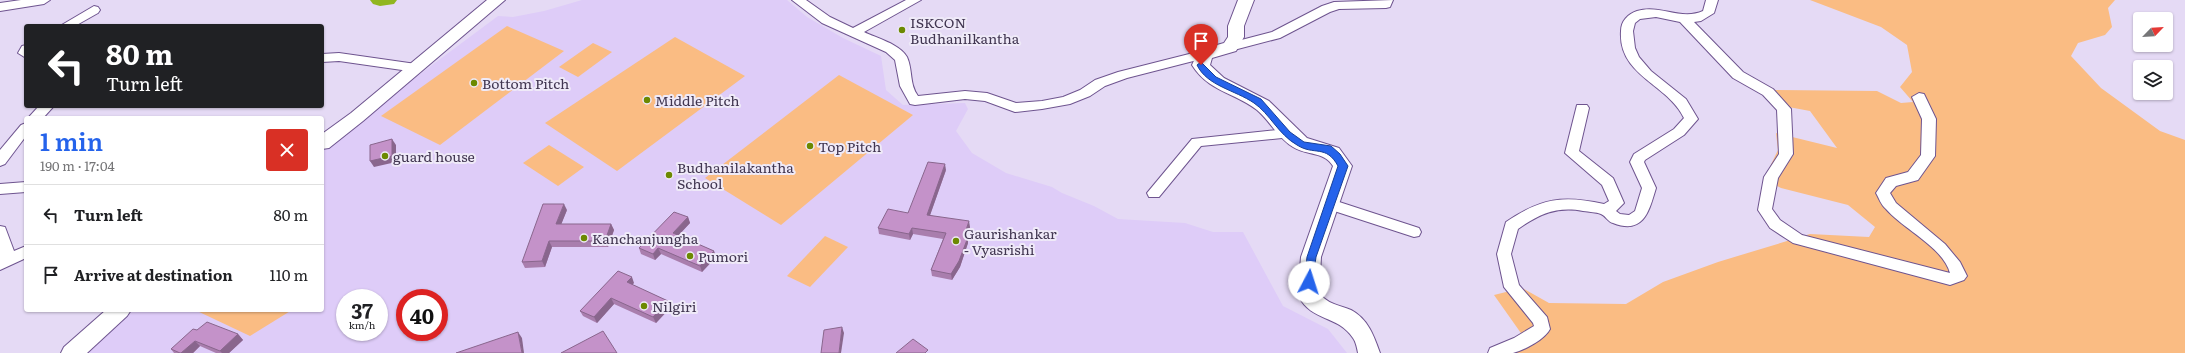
<!DOCTYPE html>
<html lang="en">
<head>
<meta charset="utf-8">
<style>
	:root { --surface:#fff; --page:#f2f2f2; --text:#202124; --muted:#757577; --line:#e0e0e0; --accent:#2563eb }
	body { margin:0; font-family:Literata,serif; background:var(--page); color:var(--text); height:100vh; display:flex; flex-direction:column; font-size:15px; white-space:nowrap }
	* { box-sizing:border-box; margin:0 }
	p { font-size:13px; color:var(--muted) }
	.icon { flex:none; width:22px; height:22px; fill:none; stroke:currentColor; stroke-width:2; stroke-linecap:round; stroke-linejoin:round }
	.map { position:relative; flex:1; overflow:hidden }
	.details { position:absolute; left:24px; top:116px; width:300px; height:196px; display:flex; flex-direction:column; background:var(--surface); border-radius:4px; box-shadow:0 1px 3px #0004 }
	.details>* { flex:none }
	.top-card { position:absolute; left:24px; top:24px; width:300px; height:84px; border-radius:4px; box-shadow:0 1px 3px #0004; background:#202124; color:#fff; overflow:hidden }
	.needle { width:26px; rotate:65deg }
	.fabs { position:absolute; left:2133px; top:12px; display:grid; gap:8px }
	.fabs a { display:grid; place-items:center; width:40px; height:40px; border-radius:4px; background:var(--surface); box-shadow:0 1px 3px #0004; font-size:20px }
	.speed { position:absolute; left:336px; top:289px; display:flex; gap:8px; font-size:20px; font-weight:700; text-align:center }
	.speed>* { display:grid; place-content:center; width:52px; height:52px; border-radius:50%; background:var(--surface); box-shadow:0 1px 3px #0004; line-height:1 }
	.speed small { font-size:10px; font-weight:400 }
	.speed .limit { border:6px solid #d22; background:#fff; color:#111 }
	.pin { position:absolute; display:grid; place-items:center; width:34px; height:34px; color:#fff; margin:-41px -17px; border-radius:50% 50% 50% 0; rotate:-45deg; box-shadow:0 0 4px #0007 }
	.pin .icon { rotate:45deg }
	.me { position:absolute; width:44px; margin:-22px; rotate:5deg; stroke-linejoin:round; filter:drop-shadow(0 0 3px #0008) }
	.turn { display:flex; align-items:center; gap:14px; height:84px; padding:0 16px; font-size:18px }
	.turn .icon { width:52px; height:52px; stroke-width:2.5 }
	.turn b { display:block; font-size:28px; line-height:34px }
	.round { display:grid; place-items:center; flex:none; width:42px; height:42px; border-radius:4px; background:var(--page) }
	.head { display:flex; align-items:center; justify-content:space-between; height:68px; padding:0 16px }
	h1 { font-size:24px; font-weight:600; line-height:30px; color:var(--accent) }
	ul { padding:0; list-style:none }
	li { display:flex; align-items:center; gap:12px; height:60px; padding:0 16px; border-top:1px solid var(--line) }
	li div { flex:1 }
	li b { display:block; font-size:15px }
	li em { font-style:normal }
	.map>svg:first-child { display:block }
</style>
</head>
<body>
<div class="map">
<svg width="2185" height="353" viewBox="0 0 2185 353">
	<rect width="100%" height="100%" fill="#e5daf5"/>
	<path fill="#deccf8" fill-rule="evenodd" d="M 582,0 L 787,0 L 807,17 L 843,38 L 881,56 L 886,90 L 903,105 L 965,103 L 968,109 L 956,131 L 972,153 L 1006,173 L 1052,187 L 1062,193 L 1094,206 L 1118,219 L 1185,223 L 1213,232 L 1243,232 L 1283,306 L 1328,329 L 1347,353 L 82,353 L 130,310 L 322,310 L 322,147 L 498,16 L 513,17 L 544,11 ZM 345,298 L 379,298 L 379,332 L 345,332 ZM 405,298 L 439,298 L 439,332 L 405,332 Z"/>
	<g fill="#fabc83">
		<polygon points="1810,0 2115,0 2108,8 2112,27 2105,35 2078,43 2071,56 2101,88 2160,131 2185,140 2185,353 1506,353 1528,343 1494,295 1522,288 1549,303 1626,304 1663,282 1718,262 1810,234 1869,237 1875,227 1848,205 1781,188 1764,179 1778,150 1776,133 1837,148 1810,111 1778,105 1771,90 1877,91 1901,103 1913,102 1900,87 1912,72 1907,45 1881,27"/>
		<polygon points="507,26 564,51 440,145 381,116"/>
		<polygon points="675,37 745,76 617,171 545,123"/>
		<polygon points="593,43 612,52 578,77 559,67"/>
		<polygon points="839,75 913,115 781,225 705,178"/>
		<polygon points="549,145 584,167 558,186 523,163"/>
		<polygon points="825,236 848,247 810,287 787,276"/>
		<polygon points="195,310 292,310 250,336"/>
	</g>
	<g fill="none" stroke-linecap="round" stroke-linejoin="round">
		<polygon fill="#91b61f" fill-rule="evenodd" points="370,0 397,0 394,4 380,6 373,4"/>
		<defs>
			<g id="street">
				<polygon points="21,0 50,0 44,4 0,11 0,3"/>
				<path d="M 792,0 L 806,0 L 830,17 L 853,28 L 906,0 L 921,0 L 864,32 C 876,38 900,44 907,57 C 913,70 909,84 918,96 L 965,91 L 987,93 L 1016,103 L 1042,101 L 1063,97 L 1080,90 L 1095,80 L 1118,72 L 1205,50 L 1211,54 L 1209,57 L 1127,78 L 1105,86 L 1090,96 L 1070,104 L 1042,109 L 1015,112 L 985,101 L 965,99 L 915,105 L 910,104 L 900,86 L 895,60 L 886,52 L 822,23 Z"/>
				<polygon points="1393,0 1390,7 1386,8 1339,9 1330,12 1280,38 1230,51 1224,47 1226,44 1272,32 1322,6 1334,2"/>
				<path d="M 1706,0 L 1718,0 L 1714,13 L 1701,21 L 1694,22 L 1743,72 L 1773,89 L 1791,109 L 1793,154 L 1778,178 L 1772,209 L 1780,220 L 1802,235 L 1950,273 C 1943,247 1903,229 1886,209 C 1881,205 1879,198 1876,193 L 1886,178 L 1908,172 L 1921,155 L 1922,119 L 1912,97 L 1919,93 L 1924,94 L 1936,119 L 1935,156 L 1918,180 L 1896,186 L 1890,193 L 1896,203 L 1945,244 L 1960,262 L 1967,276 L 1964,280 L 1950,285 L 1793,243 L 1770,228 L 1758,210 L 1764,177 L 1779,154 L 1777,110 L 1763,95 L 1733,78 L 1680,22 L 1656,17 L 1640,19 L 1635,23 L 1633,31 L 1635,48 L 1639,57 L 1651,71 L 1686,99 L 1698,119 L 1684,135 L 1645,160 L 1644,162 L 1656,188 C 1649,211 1644,235 1613,223 C 1608,222 1606,216 1601,214 C 1596,212 1589,212 1583,211 C 1557,206 1539,214 1518,229 L 1511,254 L 1519,285 L 1547,317 L 1550,329 C 1545,339 1525,350 1513,353 C 1506,353 1496,353 1488,353 L 1490,348 L 1514,338 L 1534,326 L 1533,323 L 1504,287 L 1497,254 L 1506,222 C 1541,198 1563,195 1604,204 L 1609,201 L 1602,185 L 1565,153 L 1577,105 L 1587,105 L 1589,108 L 1579,151 L 1613,178 L 1624,203 L 1616,211 L 1620,214 L 1629,215 L 1635,211 L 1642,188 L 1630,162 L 1634,154 L 1674,129 L 1684,118 C 1668,84 1618,76 1621,31 C 1621,21 1628,14 1637,11 C 1660,4 1681,21 1703,11 Z"/>
				<polygon points="94,6 98,7 100,10 98,13 75,26 60,26"/>
				<polygon points="26,45 26,58 18,53 22,46"/>
				<polygon points="339,53 416,64 422,68 416,72 339,61 322,62 322,54"/>
				<polygon points="39,106 54,106 43,118 28,118"/>
				<polygon points="26,123 26,136 5,164 0,166 0,150 21,125"/>
				<polygon points="1287,129 1292,131 1294,134 1292,137 1201,146 1159,197 1149,197 1147,193 1192,139"/>
				<polygon points="26,182 26,192 0,194 0,184"/>
				<polygon points="1330,199 1419,228 1421,232 1419,236 1414,237 1325,208 1323,204 1325,200"/>
				<polygon points="0,226 5,227 14,251 26,246 26,258 0,270"/>
			</g>
			<g id="secondary">
				<polygon points="487,0 505,0 363,121 329,148 322,149 322,134 351,113"/>
				<path d="M 1238,0 L 1254,0 L 1244,26 L 1244,37 L 1236,51 L 1212,58 L 1210,65 L 1224,78 L 1269,101 L 1307,138 L 1339,148 L 1352,166 L 1321,257 L 1319,293 C 1327,304 1339,305 1351,310 C 1368,319 1374,336 1380,353 L 1358,353 C 1357,348 1356,342 1353,338 C 1337,314 1312,323 1298,295 L 1301,257 L 1333,166 C 1324,151 1307,156 1293,147 C 1278,138 1270,121 1257,110 C 1234,92 1209,92 1192,65 L 1199,50 L 1224,43 L 1228,37 L 1228,26 Z"/>
				<polygon points="106,310 131,310 127,316 87,353 61,353 64,347"/>
			</g>
		</defs>
		<use href="#street" stroke="#6e548f" stroke-width="2"/>
		<use href="#secondary" stroke="#6e548f" stroke-width="2"/>
		<use href="#street" fill="#fff" fill-rule="evenodd"/>
		<use href="#secondary" fill="#fff" fill-rule="evenodd"/>
	</g>
	<g fill="#a97ead">
		<polygon points="946,170 930,215 970,227 967,237 968,243 960,267 952,280 932,276 931,270 943,239 913,234 910,240 879,234 878,228 908,213"/>
		<polygon points="567,210 561,224 611,224 614,230 608,247 552,247 545,267 525,268 522,262"/>
		<polygon points="688,217 690,223 678,236 714,251 716,257 702,272 661,254 655,260 641,254 639,248"/>
		<polygon points="634,283 632,285 668,301 671,307 656,323 614,304 597,323 583,316 580,311"/>
		<polygon points="197,330 238,334 243,340 229,353 216,353 200,346 193,353 174,353 171,349"/>
	</g>
	<g fill="#89668d">
		<polygon points="392,139 396,145 396,162 374,167 370,161"/>
		<polygon points="945,164 946,170 928,221 927,215"/>
		<polygon points="564,204 567,210 559,230 556,224"/>
		<polygon points="688,217 690,223 675,239 673,233"/>
		<polygon points="969,221 970,227 965,242 964,236"/>
		<polygon points="611,224 614,230 608,247 605,241"/>
		<polygon points="912,228 913,234 910,240 909,234"/>
		<polygon points="968,237 968,243 960,267 952,280 951,274"/>
		<polygon points="549,241 552,247 545,267 542,261"/>
		<polygon points="658,248 661,254 655,260 653,254"/>
		<polygon points="714,251 716,257 702,272 700,266"/>
		<polygon points="632,277 634,283 629,288 627,282"/>
		<polygon points="611,298 614,304 597,323 594,317"/>
		<polygon points="668,301 671,307 656,323 653,317"/>
		<polygon points="842,327 844,333 841,353 839,353"/>
		<polygon points="518,332 522,338 524,353 522,353"/>
		<polygon points="238,334 243,340 229,353 222,353 220,351"/>
		<polygon points="195,341 200,346 193,353 181,353"/>
	</g>
	<g fill="#c492c9" stroke="#89668d">
		<polygon points="392,139 392,156 370,161 370,145"/>
		<polygon points="928,162 945,164 927,215 969,221 964,236 968,237 959,261 951,274 931,270 946,233 912,228 909,234 878,228 888,209 908,213"/>
		<polygon points="543,204 564,204 556,224 611,224 605,241 549,241 542,261 522,262"/>
		<polygon points="674,212 688,217 673,233 714,251 700,266 658,248 653,254 639,248"/>
		<polygon points="618,271 632,277 627,282 668,301 653,317 611,298 594,317 580,311"/>
		<polygon points="207,322 238,334 220,351 195,341 181,353 180,353 171,349 193,329 197,330"/>
		<polygon points="842,327 839,353 821,353 824,330"/>
		<polygon points="603,331 617,353 561,353"/>
		<polygon points="518,332 522,353 456,353"/>
		<polygon points="913,339 928,350 925,353 896,353"/>
	</g>
	<path fill="#2563eb" stroke="#184099" d="M 1201,62 L 1216,77 L 1261,99 L 1290,132 L 1304,142 L 1331,146 L 1340,154 L 1348,166 L 1316,257 L 1312,285 L 1309,286 L 1304,282 L 1307,257 L 1338,166 C 1326,144 1314,156 1297,145 C 1278,134 1270,114 1254,103 C 1235,90 1207,86 1197,65 Z"/>
	<g fill="#6c8901" stroke="#efeaf8" stroke-width="1.5">
		<circle cx="902" cy="30" r="4"/>
		<circle cx="474" cy="83" r="4"/>
		<circle cx="647" cy="100" r="4"/>
		<circle cx="810" cy="146" r="4"/>
		<circle cx="385" cy="156" r="4"/>
		<circle cx="669" cy="175" r="4"/>
		<circle cx="584" cy="238" r="4"/>
		<circle cx="956" cy="241" r="4"/>
		<circle cx="690" cy="256" r="4"/>
		<circle cx="644" cy="306" r="4"/>
	</g>
	<g text-anchor="middle" dominant-baseline="central" stroke-width="4" stroke-linejoin="round" paint-order="stroke">
		<g font-size="14" fill="#413651" stroke="#efeaf8" text-anchor="start">
			<text x="910" y="22">ISKCON<tspan x="910" dy="16">Budhanilkantha</tspan></text>
			<text x="482" y="83">Bottom Pitch</text>
			<text x="655" y="100">Middle Pitch</text>
			<text x="818" y="146">Top Pitch</text>
			<text x="393" y="156">guard house</text>
			<text x="677" y="167">Budhanilakantha<tspan x="677" dy="16">School</tspan></text>
			<text x="964" y="233">Gaurishankar<tspan x="964" dy="16">- Vyasrishi</tspan></text>
			<text x="592" y="238">Kanchanjungha</text>
			<text x="698" y="256">Pumori</text>
			<text x="652" y="306">Nilgiri</text>
		</g>
	</g>
</svg>
<div class="fabs">
<a><svg class="needle" viewBox="-14 -14 28 28"><path d="M0-13l5 13h-10z" fill="#e53935"/><path d="M0 13l5-13h-10z" fill="#757577"/></svg></a>
<a><svg class="icon" aria-label="layers" viewBox="0 0 24 24"><path d="M12 4l9 5-9 5-9-5zM3 14l9 5 9-5"/></svg></a>
</div>
<div class="speed"><div>37<small>km/h</small></div><div class="limit">40</div></div>
<div class="pin" style="left:1201px;top:65px;background:#d93025"><svg class="icon" aria-label="arrive" viewBox="0 0 24 24"><path d="M6 21V4h12l-3 4 3 4H6"/></svg></div>
<svg class="me" style="left:1309px;top:282px" viewBox="-20 -20 40 40"><circle r="19" fill="#fff"/><path d="M0-13L10 11 0 6-10 11z" fill="#2563eb"/></svg>
<div class="top-card">
<div class="turn"><svg class="icon" aria-label="left" viewBox="0 0 24 24"><path d="M17 20v-9H6M10 6l-5 5 5 5"/></svg><div><b>80 m</b>Turn left</div></div>
</div>
<section class="details">
<div class="head"><div><h1>1 min</h1><p>190 m · 17:04</p></div><a class="round" style="background:#d93025;color:#fff"><svg class="icon" aria-label="close" viewBox="0 0 24 24"><path d="M6 6l12 12M18 6L6 18"/></svg></a></div>
<ul>
<li><svg class="icon" aria-label="left" viewBox="0 0 24 24"><path d="M17 20v-9H6M10 6l-5 5 5 5"/></svg><div><b>Turn left</b></div><em>80 m</em></li>
<li><svg class="icon" aria-label="arrive" viewBox="0 0 24 24"><path d="M6 21V4h12l-3 4 3 4H6"/></svg><div><b>Arrive at destination</b></div><em>110 m</em></li>
</ul>
</section>
</div>
</body>
</html>
